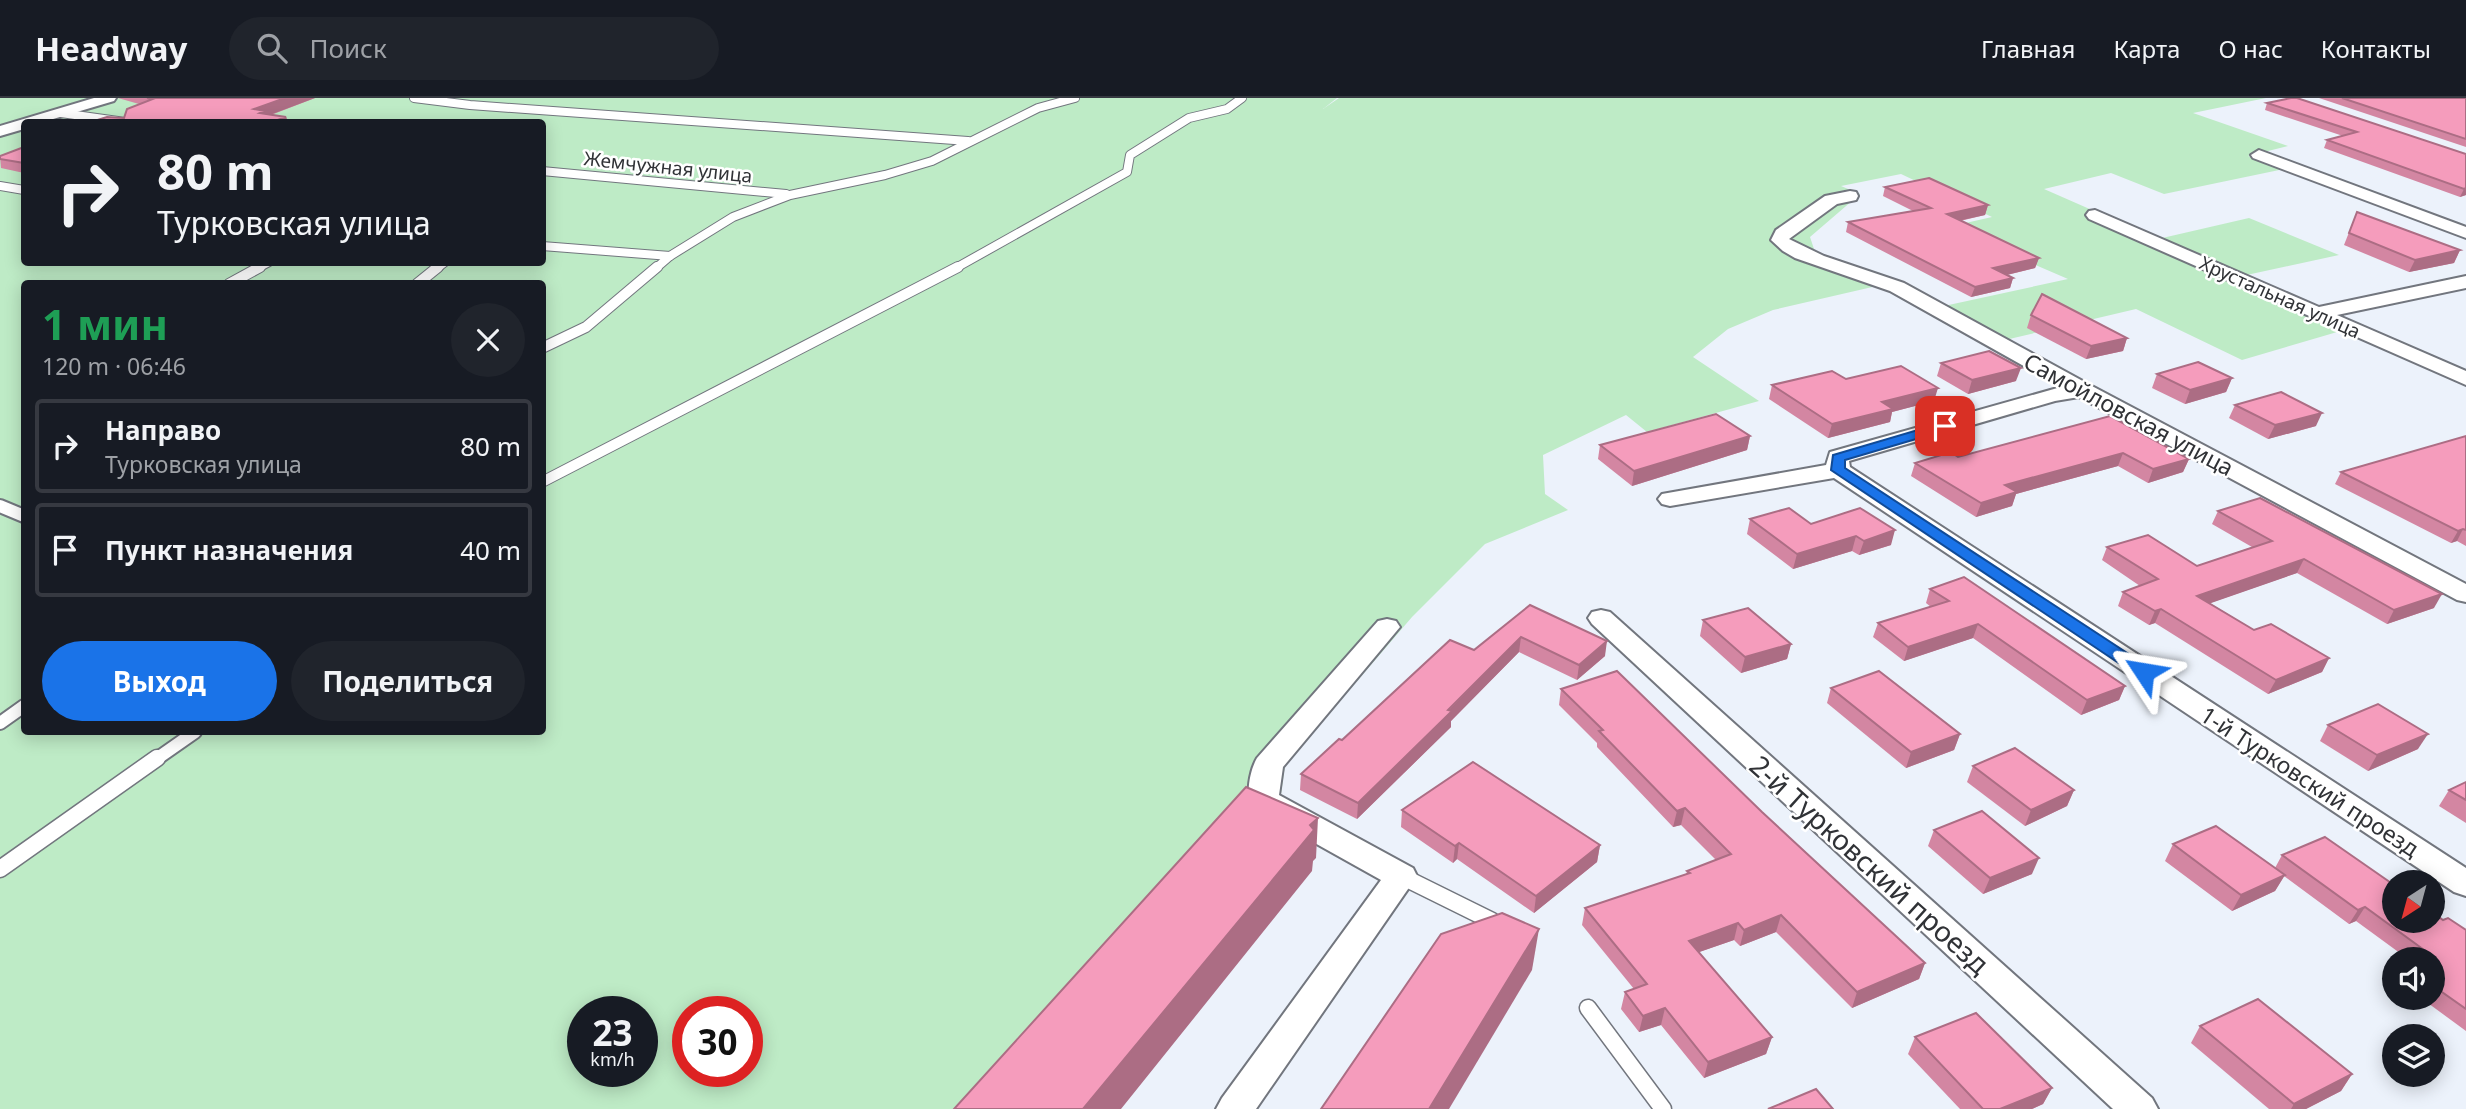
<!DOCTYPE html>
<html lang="ru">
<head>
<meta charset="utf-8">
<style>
	:root { --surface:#171b24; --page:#20242c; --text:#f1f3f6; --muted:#9ea1a6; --line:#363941; --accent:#1a73e8 }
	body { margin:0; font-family:"Noto Sans",sans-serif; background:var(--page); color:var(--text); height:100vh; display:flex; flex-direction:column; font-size:26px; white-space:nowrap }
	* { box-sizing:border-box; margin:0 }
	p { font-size:23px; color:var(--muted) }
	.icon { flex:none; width:38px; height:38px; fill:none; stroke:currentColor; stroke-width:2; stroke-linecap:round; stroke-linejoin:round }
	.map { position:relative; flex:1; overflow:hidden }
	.details { position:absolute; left:21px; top:182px; width:525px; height:455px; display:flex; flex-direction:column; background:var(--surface); border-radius:7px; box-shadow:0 4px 18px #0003 }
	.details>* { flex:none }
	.guide { position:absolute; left:21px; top:21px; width:525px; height:147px; border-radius:7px; box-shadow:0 4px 18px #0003; background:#171b24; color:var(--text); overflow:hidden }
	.needle { width:46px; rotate:216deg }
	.buttons { position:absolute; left:2382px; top:772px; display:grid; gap:14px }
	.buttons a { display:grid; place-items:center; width:63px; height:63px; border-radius:50%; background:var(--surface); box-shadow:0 4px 18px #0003; font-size:35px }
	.speed { position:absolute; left:567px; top:898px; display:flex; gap:14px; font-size:35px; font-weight:700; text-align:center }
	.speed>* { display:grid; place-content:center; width:91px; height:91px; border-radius:50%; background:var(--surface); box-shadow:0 4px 18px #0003; line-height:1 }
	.speed small { font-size:18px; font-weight:400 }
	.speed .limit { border:10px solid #d22; background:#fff; color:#111 }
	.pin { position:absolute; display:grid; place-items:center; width:60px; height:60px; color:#fff; margin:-30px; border-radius:14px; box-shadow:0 4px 10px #0006 }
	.me { position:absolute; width:77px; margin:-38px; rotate:303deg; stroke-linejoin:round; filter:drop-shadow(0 0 5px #0008) }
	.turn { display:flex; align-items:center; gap:24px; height:147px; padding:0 21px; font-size:32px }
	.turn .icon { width:91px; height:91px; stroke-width:2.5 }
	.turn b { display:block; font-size:49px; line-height:60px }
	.round { display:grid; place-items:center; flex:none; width:74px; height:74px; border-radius:37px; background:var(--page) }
	.overview { display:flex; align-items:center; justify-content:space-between; height:119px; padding:0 21px }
	h1 { font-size:42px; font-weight:700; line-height:52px; color:#1e9e55 }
	.cta { display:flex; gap:14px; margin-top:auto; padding:14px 21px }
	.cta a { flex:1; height:80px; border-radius:42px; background:var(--accent); color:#fff; font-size:28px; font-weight:700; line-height:80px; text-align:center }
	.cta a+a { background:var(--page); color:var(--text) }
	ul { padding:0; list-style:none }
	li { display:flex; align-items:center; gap:21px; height:94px; margin:0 14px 10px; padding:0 7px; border:4px solid var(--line); border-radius:7px }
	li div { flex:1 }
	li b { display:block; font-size:26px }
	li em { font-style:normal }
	header { display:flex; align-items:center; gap:42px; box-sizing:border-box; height:98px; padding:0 35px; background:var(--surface); border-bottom:2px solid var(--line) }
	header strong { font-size:33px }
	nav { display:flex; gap:38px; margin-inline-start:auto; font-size:24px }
	.search { width:490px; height:63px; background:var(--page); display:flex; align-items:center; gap:18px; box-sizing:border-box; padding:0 24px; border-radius:38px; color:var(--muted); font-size:26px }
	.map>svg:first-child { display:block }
</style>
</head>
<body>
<header>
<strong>Headway</strong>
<div class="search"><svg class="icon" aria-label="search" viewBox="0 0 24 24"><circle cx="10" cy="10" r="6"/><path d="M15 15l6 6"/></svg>Поиск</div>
<nav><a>Главная</a><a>Карта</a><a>О нас</a><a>Контакты</a></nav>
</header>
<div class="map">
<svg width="2466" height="1011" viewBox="0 0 2466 1011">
	<rect width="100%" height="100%" fill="#ecf2fb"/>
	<path fill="#beebc6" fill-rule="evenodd" d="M 0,0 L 1337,0 L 1323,11 L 1339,0 L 2266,0 L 2193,15 L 2288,48 L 2248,58 L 2284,71 L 2164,96 L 2111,75 L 2044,91 L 2158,141 L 2249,120 L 2339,157 L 2242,178 L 2344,232 L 2242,262 L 2136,211 L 2005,242 L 1944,208 L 2068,181 L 1948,129 L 1992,119 L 1901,76 L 1841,88 L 1860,96 L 1810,139 L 1816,157 L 1881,187 L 1773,212 L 1728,231 L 1693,259 L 1759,303 L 1647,334 L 1626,317 L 1543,357 L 1545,396 L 1568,412 L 1485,446 L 1412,519 L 1285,667 L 1281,696 L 1246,717 L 986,1011 L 0,1011 ZM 24,24 L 542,24 L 542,164 L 24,164 ZM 24,186 L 542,186 L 542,634 L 24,634 ZM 583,914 L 642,914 L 642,973 L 583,973 ZM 688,914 L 747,914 L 747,973 L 688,973 Z"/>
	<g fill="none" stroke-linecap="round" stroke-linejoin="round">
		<defs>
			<g id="lane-far3">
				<polyline points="414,0 470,7 968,43"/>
				<polyline points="61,15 125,24"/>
				<polyline points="542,73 786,96"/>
				<polyline points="0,88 24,92"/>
				<polyline points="542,148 670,158"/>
				<polyline points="256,171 269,164"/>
				<polyline points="436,171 445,164"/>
				<polyline points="655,171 670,158 733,119 790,97 885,77 932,63 1038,10 1075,0"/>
				<polyline points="954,171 1127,74 1130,57 1189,20 1227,11 1242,0"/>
			</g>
			<g id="lane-far2">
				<polyline points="229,186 260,169"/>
				<polyline points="417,186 438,169"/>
				<polyline points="542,250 586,229 657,169"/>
				<polyline points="542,384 958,169"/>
			</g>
			<g id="lane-far1">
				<polyline points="0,408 24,418"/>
				<polyline points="0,625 24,608"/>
				<polyline points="155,662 195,634"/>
			</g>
			<g id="lane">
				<polyline points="0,771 157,660"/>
				<polyline points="1401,778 1492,823"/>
				<polyline points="1588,910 1663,1011"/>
			</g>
			<g id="street">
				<polygon points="94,0 116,0 114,3 43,24 24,24 24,31 0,38 0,28"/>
				<polygon points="2259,52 2466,129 2466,140 2253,60 2251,57"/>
				<polygon points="1850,93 1856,94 1858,98 1856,102 1837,106 1789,141 1824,158 1904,185 2090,287 2466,486 2466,504 2457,502 2079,299 2055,303 1849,363 1850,369 2466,770 2466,798 2454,794 1834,380 1670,408 1662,406 1658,401 1662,396 1826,367 1830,354 2061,289 1890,193 1795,160 1783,153 1771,142 1776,132 1825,98"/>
				<polygon points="2095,112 2319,209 2466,178 2466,190 2337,217 2466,273 2466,287 2089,121 2086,117 2089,113"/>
				<polygon points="1601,512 1610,514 2152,1000 2158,1011 2113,1011 1592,526 1588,520 1592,514"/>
				<path d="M 1387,521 L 1396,523 L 1400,529 L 1283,669 L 1279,697 L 1413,770 L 1417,778 L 1256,1011 L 1216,1011 L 1222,1000 L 1381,782 L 1252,710 C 1245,697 1250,672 1257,660 L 1378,523 Z"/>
			</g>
		</defs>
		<use href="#lane-far3" stroke="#72767e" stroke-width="10"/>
		<use href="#lane-far2" stroke="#72767e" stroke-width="12"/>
		<use href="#lane-far1" stroke="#72767e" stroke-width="16"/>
		<use href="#lane" stroke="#72767e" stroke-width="19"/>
		<use href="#street" stroke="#72767e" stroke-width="4"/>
		<use href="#lane-far3" stroke="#fff" stroke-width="8"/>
		<use href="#lane-far2" stroke="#fff" stroke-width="10"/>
		<use href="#lane-far1" stroke="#fff" stroke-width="12"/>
		<use href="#lane" stroke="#fff" stroke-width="16"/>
		<use href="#street" fill="#fff" fill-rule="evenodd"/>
	</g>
	<g fill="#d386a2">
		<polygon points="118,0 315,0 271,17 286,19 288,24 91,24 124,20 139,6"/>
		<polygon points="2319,0 2466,0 2466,49"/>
		<polygon points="2267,5 2466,56 2466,97 2460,99 2324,50 2327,42 2343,38 2265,12"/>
		<polygon points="24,49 24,75 1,70 0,58"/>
		<polygon points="1885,89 1988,107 1985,117 1960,123 2039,160 2035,170 2007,177 2013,180 2010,190 1971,199 1846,134 1848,124 1913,113 1883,98"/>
		<polygon points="2357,114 2460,152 2454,165 2409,174 2344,147"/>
		<polygon points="2031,217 2127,240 2123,253 2086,261 2027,230"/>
		<polygon points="1941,265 2016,283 1968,296 1937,278"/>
		<polygon points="2157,276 2232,280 2226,294 2185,306 2152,290"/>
		<polygon points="1846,281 1934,303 1892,314 1890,324 1828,340 1769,301 1772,287"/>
		<polygon points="2235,307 2316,328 2268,341 2229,320"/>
		<polygon points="2110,318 2189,361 2183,374 2148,385 2118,368 2016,396 2012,408 1976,419 1911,378 1915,365 1958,359"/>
		<polygon points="1750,338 1747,352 1632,388 1598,361 1600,347"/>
		<polygon points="2466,338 2466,448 2457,443 2451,445 2335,386 2341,374"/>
		<polygon points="2218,413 2434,510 2387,526 2297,475 2210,505 2254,532 2329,560 2322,574 2268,596 2155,525 2149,527 2118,508 2123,494 2140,488 2102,462 2107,449 2197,468 2252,449 2212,426"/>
		<polygon points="1750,421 1811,426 1891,447 1859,457 1852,453 1793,471 1747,436"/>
		<polygon points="1930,491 2125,588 2119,602 2081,617 1973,540 1904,563 1873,539 1878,525 1931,509 1926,505"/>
		<polygon points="1530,507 1605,558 1577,582 1519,554 1451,623 1451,629 1357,721 1300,692 1301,676 1342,642 1474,552"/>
		<polygon points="1703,522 1791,546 1787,561 1741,575 1700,538"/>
		<polygon points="1831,590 1960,636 1954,652 1906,670 1827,605"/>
		<polygon points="1561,591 1762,714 1925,865 1919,881 1852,910 1776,834 1740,848 1734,842 1699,854 1772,939 1766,956 1704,980 1661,927 1639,934 1621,911 1625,894 1634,891 1582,827 1585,810 1686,777 1687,773 1716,762 1681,727 1673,729 1597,649 1597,645 1559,607"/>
		<polygon points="2328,627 2418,651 2368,673 2320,643"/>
		<polygon points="1973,668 2074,692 2067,708 2025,728 1967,684"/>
		<polygon points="2466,684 2466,725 2439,708 2449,692"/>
		<polygon points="1402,712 1600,747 1597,764 1534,815 1457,761 1453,765 1401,729"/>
		<polygon points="1934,732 2032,776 1983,796 1928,748"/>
		<polygon points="2173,746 2275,770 2282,757 2443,822 2466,832 2466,933 2421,900 2432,900 2432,861 2408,861 2356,823 2349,826 2284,778 2275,793 2232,813 2165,763"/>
		<polygon points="2200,928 2352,976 2341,993 2306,1011 2269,1011 2191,945"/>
		<polygon points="1915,939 2052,990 2043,1006 2032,1011 1960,1011 1908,956"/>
	</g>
	<g fill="#ac6d84">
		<polygon points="285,0 315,0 267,18 254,11"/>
		<polygon points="286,19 288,24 272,24"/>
		<polygon points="2466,90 2466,97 2460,99 2464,91"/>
		<polygon points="1988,107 1985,117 1944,126 1947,116"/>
		<polygon points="2460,152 2454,165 2409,174 2415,162"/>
		<polygon points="2039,160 2035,170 1990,181 1993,170"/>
		<polygon points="2013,180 2010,190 1971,199 1975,189"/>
		<polygon points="2127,240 2123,253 2086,261 2091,248"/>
		<polygon points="2021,270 2016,283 1968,296 1972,282"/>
		<polygon points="2232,280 2226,294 2185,306 2190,292"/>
		<polygon points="1938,290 1934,303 1892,314 1890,324 1828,340 1832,326 1882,304"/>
		<polygon points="2322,315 2316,328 2268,341 2275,327"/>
		<polygon points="1750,338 1747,352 1632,388 1634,373"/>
		<polygon points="2123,355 2118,368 2016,396 2012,408 1976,419 1981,405 2005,387"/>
		<polygon points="2189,361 2183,374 2148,385 2153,371"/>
		<polygon points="2463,431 2457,443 2451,445 2458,433"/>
		<polygon points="1895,432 1891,447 1859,457 1864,443"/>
		<polygon points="1856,438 1852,453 1793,471 1797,456"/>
		<polygon points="2304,461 2297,475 2191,512 2197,498"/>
		<polygon points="2442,496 2434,510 2387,526 2394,512"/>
		<polygon points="2161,511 2155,525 2149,527 2155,513"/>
		<polygon points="1978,526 1973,540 1904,563 1908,549"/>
		<polygon points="1521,539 1519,554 1451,623 1451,629 1357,721 1358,705"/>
		<polygon points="1607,543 1605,558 1577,582 1579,567"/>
		<polygon points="1791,546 1787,561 1741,575 1745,559"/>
		<polygon points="2329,560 2322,574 2268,596 2276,582"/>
		<polygon points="2125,588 2119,602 2081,617 2087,602"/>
		<polygon points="1960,636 1954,652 1906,670 1911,654"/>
		<polygon points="2428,636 2418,651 2368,673 2377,657"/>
		<polygon points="2074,692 2067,708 2025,728 2031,712"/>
		<polygon points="1685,710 1681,727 1673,729 1677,713"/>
		<polygon points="1318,720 1316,760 1313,763 1312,773 1121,1011 1083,1011 1310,727"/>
		<polygon points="1459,745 1457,761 1453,765 1455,748"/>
		<polygon points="1600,747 1597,764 1534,815 1536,798"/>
		<polygon points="2039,760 2032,776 1983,796 1990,780"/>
		<polygon points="2285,777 2275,793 2232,813 2241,797"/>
		<polygon points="2365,809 2356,823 2349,826 2358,812"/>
		<polygon points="1781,817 1776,834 1740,848 1744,832"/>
		<polygon points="1738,825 1734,842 1685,859 1689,843"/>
		<polygon points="1539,831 1532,872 1449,1011 1429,1011"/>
		<polygon points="1925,865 1919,881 1852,910 1857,894"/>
		<polygon points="1665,910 1661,927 1639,934 1643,918"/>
		<polygon points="1772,939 1766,956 1704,980 1708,964"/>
		<polygon points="2352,976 2341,993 2306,1011 2291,1011 2294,1006"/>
		<polygon points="2052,990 2043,1006 2032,1011 2000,1011"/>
	</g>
	<g fill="#f59cbc" stroke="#ac6d84" stroke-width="2">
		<polygon points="147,0 285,0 254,11 265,13 260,15 286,19 272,24 91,24 107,19 124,20 127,11 153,1"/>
		<polygon points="2291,0 2297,0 2466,56 2466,90 2464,91 2327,42 2357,34 2267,5"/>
		<polygon points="2342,0 2466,0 2466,41"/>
		<polygon points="24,49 24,65 0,61 0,58"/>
		<polygon points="1929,80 1988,107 1947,116 2039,160 1993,170 2013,180 1975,189 1848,124 1931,110 1885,89"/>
		<polygon points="2357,114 2460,152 2415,162 2349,135"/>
		<polygon points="2042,196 2127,240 2091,248 2031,217"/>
		<polygon points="1989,253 2021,270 1972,282 1941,265"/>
		<polygon points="2198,264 2232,280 2190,292 2157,276"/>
		<polygon points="1901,268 1938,290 1882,304 1893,311 1832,326 1772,287 1832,273 1846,281"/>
		<polygon points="2281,294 2322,315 2275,327 2235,307"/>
		<polygon points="1716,316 1750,338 1634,373 1600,347"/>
		<polygon points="2110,318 2189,361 2153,371 2123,355 2005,387 2017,394 1981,405 1915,365 1951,354 1958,359"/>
		<polygon points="2466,338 2466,432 2463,431 2458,433 2341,374"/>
		<polygon points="2260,400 2442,496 2394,512 2304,461 2197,498 2254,532 2271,526 2329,560 2276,582 2161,511 2155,513 2123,494 2158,481 2107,449 2148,437 2197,468 2272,443 2218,413"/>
		<polygon points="1789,410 1811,426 1860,410 1895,432 1864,443 1856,438 1797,456 1750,421"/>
		<polygon points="1964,479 2125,588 2087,602 1978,526 1908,549 1878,525 1949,503 1930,491"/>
		<polygon points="1530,507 1607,543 1579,567 1521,539 1448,612 1452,613 1358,705 1301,676 1339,641 1342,642 1450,542 1474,552"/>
		<polygon points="1748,510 1791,546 1745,559 1703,522"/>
		<polygon points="1617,573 1762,714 1925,865 1857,894 1781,817 1744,832 1738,825 1689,843 1772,939 1708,964 1665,910 1643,918 1625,894 1647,886 1585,810 1690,775 1687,773 1731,756 1685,710 1677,713 1599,633 1603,632 1561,591"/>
		<polygon points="1879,573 1960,636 1911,654 1831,590"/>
		<polygon points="2378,606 2428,636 2377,657 2328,627"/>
		<polygon points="2015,650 2074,692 2031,712 1973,668"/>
		<polygon points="1473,664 1600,747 1536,798 1459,745 1455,748 1402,712"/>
		<polygon points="2466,684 2466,702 2449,692"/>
		<polygon points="1246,689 1318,720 1310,727 1314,732 1083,1011 954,1011"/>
		<polygon points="1982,713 2039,760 1990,780 1934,732"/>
		<polygon points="2216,728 2285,777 2241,797 2173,746"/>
		<polygon points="2325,739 2394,787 2394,822 2432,822 2432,814 2443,822 2448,820 2466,832 2466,911 2432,887 2432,861 2422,861 2431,857 2365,809 2358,812 2282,757"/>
		<polygon points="1502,815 1539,831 1429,1011 1321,1011 1441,836"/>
		<polygon points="2258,901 2352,976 2294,1006 2200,928"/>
		<polygon points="1976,915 2052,990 2000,1011 1983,1011 1915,939"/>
		<polygon points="1816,991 1833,1011 1768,1011"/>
	</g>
	<polygon fill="#1a73e8" stroke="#114b97" stroke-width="2" points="1945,324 1950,325 1950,331 1845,362 1845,370 2150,570 2152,574 2150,578 2138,578 1831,372 1833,357"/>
	<g text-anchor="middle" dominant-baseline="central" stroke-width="5" stroke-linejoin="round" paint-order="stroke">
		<g font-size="19" fill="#303236" stroke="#fff">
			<text transform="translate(668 69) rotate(6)">Жемчужная улица</text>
			<text transform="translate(2280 199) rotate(24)">Хрустальная улица</text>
		</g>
		<g font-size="23" fill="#303236" stroke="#fff">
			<text transform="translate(2129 316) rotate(28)">Самойловская улица</text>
			<text transform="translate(2310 683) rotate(33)">1-й Турковский проезд</text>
		</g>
		<g font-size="28" fill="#303236" stroke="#fff">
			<text transform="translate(1870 766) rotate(42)">2-й Турковский проезд</text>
		</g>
	</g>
</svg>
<div class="buttons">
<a><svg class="needle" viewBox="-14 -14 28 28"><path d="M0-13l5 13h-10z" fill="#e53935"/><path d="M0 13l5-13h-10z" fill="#9ea1a6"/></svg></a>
<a><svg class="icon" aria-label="sound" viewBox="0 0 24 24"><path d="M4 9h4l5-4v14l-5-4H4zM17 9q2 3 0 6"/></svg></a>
<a><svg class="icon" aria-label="layers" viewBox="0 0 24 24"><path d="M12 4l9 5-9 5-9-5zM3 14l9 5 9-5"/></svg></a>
</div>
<div class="speed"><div>23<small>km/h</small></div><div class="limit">30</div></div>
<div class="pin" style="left:1945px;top:328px;background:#d93025"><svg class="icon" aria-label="arrive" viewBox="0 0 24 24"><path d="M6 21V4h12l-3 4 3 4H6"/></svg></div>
<svg class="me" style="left:2144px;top:574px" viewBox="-20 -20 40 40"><path d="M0-17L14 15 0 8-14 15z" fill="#1a73e8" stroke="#fff" stroke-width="4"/></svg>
<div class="guide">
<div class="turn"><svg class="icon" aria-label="right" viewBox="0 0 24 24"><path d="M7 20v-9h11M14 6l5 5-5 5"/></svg><div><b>80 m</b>Турковская улица</div></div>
</div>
<section class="details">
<div class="overview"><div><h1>1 мин</h1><p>120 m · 06:46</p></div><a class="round"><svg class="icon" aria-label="close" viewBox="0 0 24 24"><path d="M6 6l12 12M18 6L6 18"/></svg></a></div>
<ul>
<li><svg class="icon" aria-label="right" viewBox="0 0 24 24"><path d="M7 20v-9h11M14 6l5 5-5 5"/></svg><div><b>Направо</b><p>Турковская улица</p></div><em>80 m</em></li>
<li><svg class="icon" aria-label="arrive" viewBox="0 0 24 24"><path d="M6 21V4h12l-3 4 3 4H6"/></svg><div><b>Пункт назначения</b></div><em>40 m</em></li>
</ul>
<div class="cta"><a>Выход</a><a>Поделиться</a></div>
</section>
</div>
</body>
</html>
